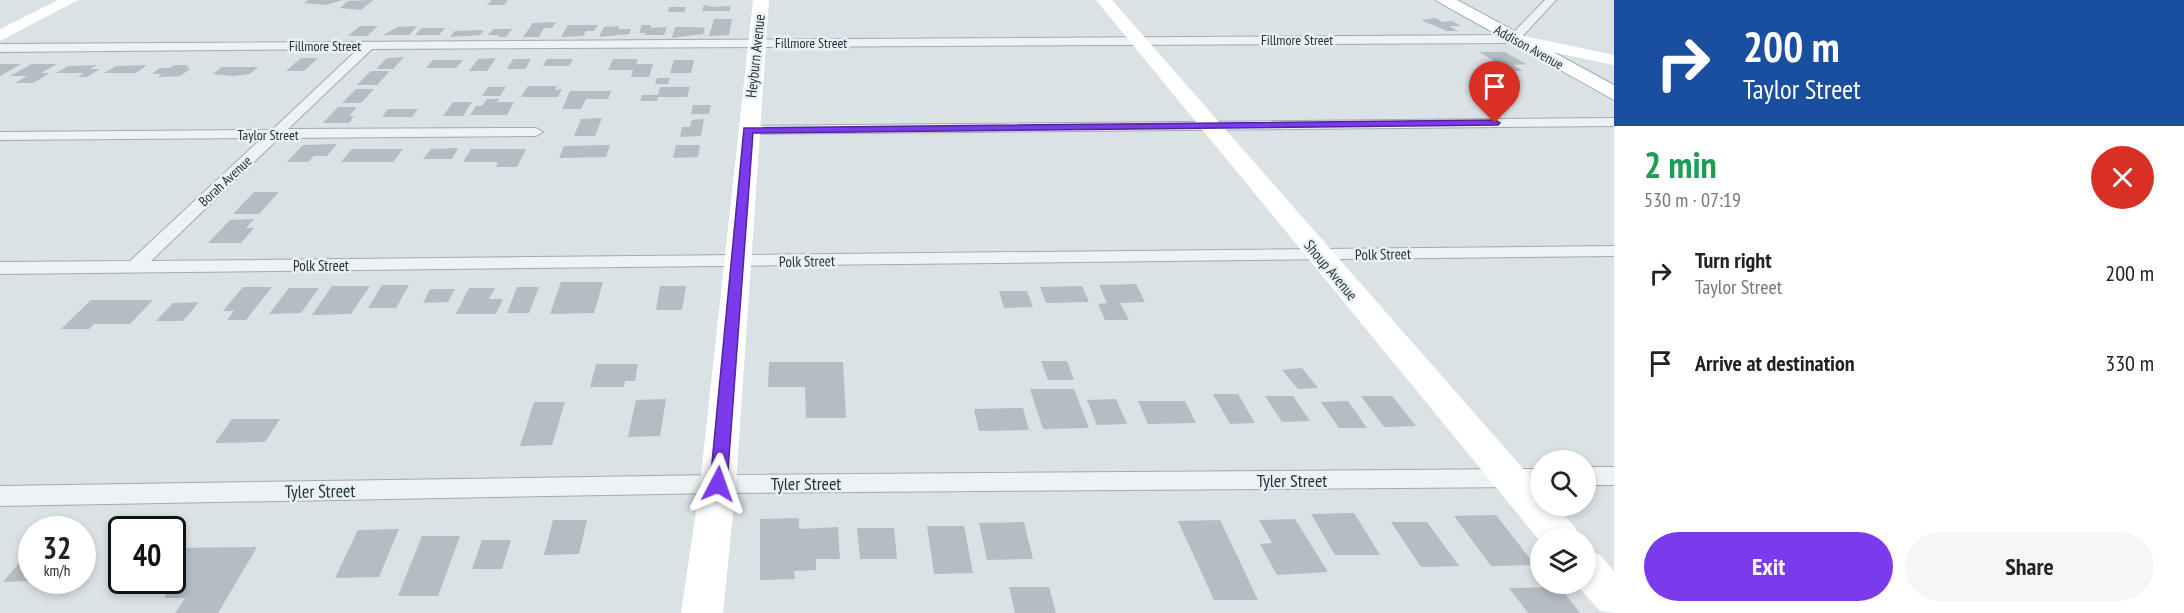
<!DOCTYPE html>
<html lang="en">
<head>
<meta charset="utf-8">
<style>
	:root { --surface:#fff; --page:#f6f6f6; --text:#222; --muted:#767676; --accent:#7c3aed }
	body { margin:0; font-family:"PT Sans Narrow",sans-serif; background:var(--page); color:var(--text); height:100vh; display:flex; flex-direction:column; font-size:22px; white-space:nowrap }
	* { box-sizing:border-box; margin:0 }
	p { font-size:20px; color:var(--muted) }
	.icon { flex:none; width:33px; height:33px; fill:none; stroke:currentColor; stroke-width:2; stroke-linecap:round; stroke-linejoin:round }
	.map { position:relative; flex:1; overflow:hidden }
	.details { display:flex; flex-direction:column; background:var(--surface); width:570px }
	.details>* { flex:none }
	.guide { background:#1a4fa0; color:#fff; overflow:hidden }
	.buttons { position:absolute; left:1530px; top:450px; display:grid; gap:12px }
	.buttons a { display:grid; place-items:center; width:66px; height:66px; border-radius:50%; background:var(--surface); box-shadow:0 3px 9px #0003; font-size:30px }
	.speed { position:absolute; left:18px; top:516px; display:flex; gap:12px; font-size:30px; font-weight:700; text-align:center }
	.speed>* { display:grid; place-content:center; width:78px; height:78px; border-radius:50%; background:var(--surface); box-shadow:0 3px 9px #0003; line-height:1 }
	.speed small { font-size:15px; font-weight:400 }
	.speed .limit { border:3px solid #111; border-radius:9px; background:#fff; color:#111 }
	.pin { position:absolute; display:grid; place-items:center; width:51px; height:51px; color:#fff; margin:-62px -26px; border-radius:50% 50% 50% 0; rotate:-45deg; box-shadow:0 0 6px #0007 }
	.pin .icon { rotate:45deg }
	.me { position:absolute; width:66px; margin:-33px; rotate:4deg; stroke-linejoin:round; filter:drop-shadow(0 0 4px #0008) }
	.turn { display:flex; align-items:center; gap:21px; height:126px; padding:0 30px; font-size:27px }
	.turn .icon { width:78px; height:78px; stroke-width:2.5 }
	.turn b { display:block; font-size:42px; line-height:51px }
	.round { display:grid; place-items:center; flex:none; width:63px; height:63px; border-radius:32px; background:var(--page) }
	.headline { display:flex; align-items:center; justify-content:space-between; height:102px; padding:0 30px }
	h1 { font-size:36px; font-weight:700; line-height:45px; color:#1e9e55 }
	.primary-button { display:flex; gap:12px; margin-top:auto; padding:12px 30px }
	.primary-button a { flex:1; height:69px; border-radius:36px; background:var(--accent); color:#fff; font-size:24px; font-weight:700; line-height:69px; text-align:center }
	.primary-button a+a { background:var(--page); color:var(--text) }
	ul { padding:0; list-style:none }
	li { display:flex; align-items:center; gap:18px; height:90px; padding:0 30px }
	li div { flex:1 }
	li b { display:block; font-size:22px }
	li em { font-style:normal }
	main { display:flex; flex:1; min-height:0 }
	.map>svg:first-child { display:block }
</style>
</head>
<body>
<main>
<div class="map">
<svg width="1614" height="613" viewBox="0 0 1614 613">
	<rect width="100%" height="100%" fill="#dbe2e6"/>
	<g fill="#b3bdc3">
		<polygon points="308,0 343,0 326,5 304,3"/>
		<polygon points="373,0 361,10 340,8 348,1"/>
		<polygon points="492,0 508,0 504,5 487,5"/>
		<polygon points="704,5 713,7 730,6 730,11 702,11"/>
		<polygon points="669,7 686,7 684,12 668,12"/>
		<polygon points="1436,18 1442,22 1452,21 1461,26 1449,26 1458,31 1447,31 1421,20"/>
		<polygon points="714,19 732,19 729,35 709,36"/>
		<polygon points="556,22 552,28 544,28 539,37 523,37 533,23"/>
		<polygon points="568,25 598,25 594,31 586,31 583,36 561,37"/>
		<polygon points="642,25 651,25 651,28 667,27 664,35 645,35 646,33 639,33"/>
		<polygon points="360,26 378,26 367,36 348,36"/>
		<polygon points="417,26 409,35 383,35 398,27"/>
		<polygon points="619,26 618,29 631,29 629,34 599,37 604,27"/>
		<polygon points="675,27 692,27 705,28 703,34 672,38"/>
		<polygon points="422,28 445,28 439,35 415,35"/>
		<polygon points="493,29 512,29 506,37 497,37 499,35 488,35"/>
		<polygon points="484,30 480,35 450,37 455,31"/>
		<polygon points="1479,52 1505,52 1526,64 1513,65 1523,71 1511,71"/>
		<polygon points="404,57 393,69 376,69 387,58"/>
		<polygon points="301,58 318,58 304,71 286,71"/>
		<polygon points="496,58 487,71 469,71 478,59"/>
		<polygon points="513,59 531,59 525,69 507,69"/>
		<polygon points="547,59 573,59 569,66 543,66"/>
		<polygon points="613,59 638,59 636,64 653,64 649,77 631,77 633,70 608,70"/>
		<polygon points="433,60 463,60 456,68 426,68"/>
		<polygon points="674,60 694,60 691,73 670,73"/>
		<polygon points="0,64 21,64 0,76"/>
		<polygon points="32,64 57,64 41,73 50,73 33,83 15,83 27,76 10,76"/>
		<polygon points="97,65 90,69 100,69 87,77 78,77 84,73 56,73 68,66"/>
		<polygon points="147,65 136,73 104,73 116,66"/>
		<polygon points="175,65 188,65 186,66 190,69 180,76 158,77 162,74 152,74 160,68 170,68"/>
		<polygon points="222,67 258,67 250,74 233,76 213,74"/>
		<polygon points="371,71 390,71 377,85 357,85"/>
		<polygon points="657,78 670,78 668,84 655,84"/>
		<polygon points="528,86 557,86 555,90 562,89 558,97 521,97"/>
		<polygon points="488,87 506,87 500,96 482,96"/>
		<polygon points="660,87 690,87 687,97 658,97 657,101 640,101 642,95 658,95"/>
		<polygon points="356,89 374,89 361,103 342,103"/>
		<polygon points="570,91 611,91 608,99 586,99 581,109 562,109"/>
		<polygon points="487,99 499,99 497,102 514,102 507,115 470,115 476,106 482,106"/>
		<polygon points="453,102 472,102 463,116 443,116"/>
		<polygon points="693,105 711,105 709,114 691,114"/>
		<polygon points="338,107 357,107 349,116 354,116 349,123 323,123"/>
		<polygon points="388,109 418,109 412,117 382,117"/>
		<polygon points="602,118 595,136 574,136 581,119"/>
		<polygon points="704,119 701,136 680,137 682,127 690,127 692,120"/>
		<polygon points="337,144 327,156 314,156 308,162 287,162 303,145"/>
		<polygon points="610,145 606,157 559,158 564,146"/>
		<polygon points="676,145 700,145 698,157 673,158"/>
		<polygon points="458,148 452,159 423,159 431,149"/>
		<polygon points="352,149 403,149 393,162 341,162"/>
		<polygon points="471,149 526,149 517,167 496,167 498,162 463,162"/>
		<polygon points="254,192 279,192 259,214 233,214"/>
		<polygon points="254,219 246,228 254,228 241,243 208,243 230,220"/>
		<polygon points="561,282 603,282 594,313 550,314"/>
		<polygon points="1136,284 1145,302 1120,303 1129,320 1105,320 1098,304 1107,303 1099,285"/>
		<polygon points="382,285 409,285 396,308 368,308"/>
		<polygon points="332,286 370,286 351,314 312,315"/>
		<polygon points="660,286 686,286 682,310 656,310"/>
		<polygon points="1082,286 1089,302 1046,303 1040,287"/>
		<polygon points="243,287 272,287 246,320 227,320 234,311 223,311"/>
		<polygon points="517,287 539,287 529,313 507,313"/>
		<polygon points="289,288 319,288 301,313 269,314"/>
		<polygon points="469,288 495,288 489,299 503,299 496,314 456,314"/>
		<polygon points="430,289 455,289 448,302 423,303"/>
		<polygon points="999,291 1027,291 1033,307 1004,308"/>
		<polygon points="91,300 153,300 130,324 94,324 89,329 61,329"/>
		<polygon points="199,302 183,321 156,321 173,303"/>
		<polygon points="1041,361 1067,361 1074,380 1048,380"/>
		<polygon points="769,362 843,362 846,418 806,418 805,387 768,387"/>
		<polygon points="596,364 638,364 635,381 625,381 624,387 590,387"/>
		<polygon points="1302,368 1318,388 1298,389 1282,370"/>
		<polygon points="1030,389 1074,389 1089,428 1043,429"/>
		<polygon points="1213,394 1238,394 1255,423 1230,424"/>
		<polygon points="1265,396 1293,396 1310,421 1282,422"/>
		<polygon points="1361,396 1392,396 1416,426 1384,427"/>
		<polygon points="666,399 660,436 628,437 636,400"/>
		<polygon points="1116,399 1127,424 1097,425 1087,400"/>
		<polygon points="1138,401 1185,401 1196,423 1148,424"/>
		<polygon points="1348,401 1367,428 1339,428 1321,402"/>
		<polygon points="534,402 565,402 552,445 520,446"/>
		<polygon points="1023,408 1029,430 979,431 974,409"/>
		<polygon points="232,419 280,419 265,442 215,443"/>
		<polygon points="1354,513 1380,555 1335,555 1311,514"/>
		<polygon points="1496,515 1535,565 1491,566 1454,516"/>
		<polygon points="799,518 799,529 838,527 840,559 816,559 816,570 794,571 795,579 760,580 760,519"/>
		<polygon points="1295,519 1328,572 1277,575 1260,544 1272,543 1259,520"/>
		<polygon points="553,520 587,520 579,554 544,555"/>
		<polygon points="1220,520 1258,600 1214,600 1178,521"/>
		<polygon points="1024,522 1033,559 987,560 979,523"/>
		<polygon points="1391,522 1427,522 1459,566 1421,567"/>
		<polygon points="927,526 964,526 973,573 934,574"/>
		<polygon points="857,528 894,528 897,559 860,559"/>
		<polygon points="399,529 379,577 335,578 358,530"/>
		<polygon points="422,536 460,536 438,596 398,596"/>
		<polygon points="482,540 511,540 502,569 472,569"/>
		<polygon points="32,547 32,581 3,582"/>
		<polygon points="257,547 218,613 175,613 185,598 164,598 174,582 172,548"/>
		<polygon points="1009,587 1049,587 1056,613 1015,613"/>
		<polygon points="1560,587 1580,613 1528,613 1509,588"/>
	</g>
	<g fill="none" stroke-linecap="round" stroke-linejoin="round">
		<defs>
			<g id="street">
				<polygon points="1545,0 1556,0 1518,41 1514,43 372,49 288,129 536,128 543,132 536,136 279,138 151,261 1614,246 1614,256 0,274 0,262 130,261 262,138 0,140 0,132 272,130 358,49 0,52 0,44 1511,35"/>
				<polygon points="1614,118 1614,126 748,134 741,130 748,126"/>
				<rect x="1586" y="467" width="28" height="18"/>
				<polygon points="1540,469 1540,487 718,493 0,506 0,486 718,475"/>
			</g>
			<polygon id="primary" points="1435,0 1457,0 1614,85 1614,100"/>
		</defs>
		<use href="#street" stroke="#a1aab0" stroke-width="2"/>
		<use href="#primary" stroke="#9baab2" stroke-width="2"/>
		<use href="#street" fill="#eef2f4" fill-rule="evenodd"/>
		<g fill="#fff" fill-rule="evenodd">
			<polygon points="58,0 78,0 0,41 0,29"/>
			<polygon points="753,0 769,0 736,484 723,613 681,613 700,484"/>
			<polygon points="1096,0 1112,0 1540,488 1540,506 1556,506 1575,527 1580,538 1540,541"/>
			<polygon points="1514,34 1614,55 1614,65 1508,43 1505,39"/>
			<polygon points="1586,550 1600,555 1614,571 1614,613 1600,611 1576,584 1586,584"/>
		</g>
		<use href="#primary" fill="#fff" fill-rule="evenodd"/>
	</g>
	<polygon fill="#7c3aed" stroke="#51269a" stroke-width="1.5" points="1495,120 1500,123 1498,125 753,133 727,484 724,489 712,489 710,484 744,128"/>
	<g text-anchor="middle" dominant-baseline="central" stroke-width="5" stroke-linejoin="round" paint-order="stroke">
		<g font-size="14" fill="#25343c" stroke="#eaf1f4">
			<text x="1297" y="40">Fillmore Street</text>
			<text x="811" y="43">Fillmore Street</text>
			<text x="325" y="46">Fillmore Street</text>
			<text transform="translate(1529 47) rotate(29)">Addison Avenue</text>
			<text x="268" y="135">Taylor Street</text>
			<text transform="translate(225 181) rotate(-43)">Borah Avenue</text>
		</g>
		<g font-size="15" fill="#25343c" stroke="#eaf1f4">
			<text transform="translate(755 56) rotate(-84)">Heyburn Avenue</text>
			<text transform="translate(1383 254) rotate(-1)">Polk Street</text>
			<text transform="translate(807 261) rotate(-1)">Polk Street</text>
			<text x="321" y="265">Polk Street</text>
			<text transform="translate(1331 270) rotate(50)">Shoup Avenue</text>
		</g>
		<g font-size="18" fill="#25343c" stroke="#eaf1f4">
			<text x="1292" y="480">Tyler Street</text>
			<text x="806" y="483">Tyler Street</text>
			<text transform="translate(320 491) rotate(-1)">Tyler Street</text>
		</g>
	</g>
</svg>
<div class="buttons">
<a><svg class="icon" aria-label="search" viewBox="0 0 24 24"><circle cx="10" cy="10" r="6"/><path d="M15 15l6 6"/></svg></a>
<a><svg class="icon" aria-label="layers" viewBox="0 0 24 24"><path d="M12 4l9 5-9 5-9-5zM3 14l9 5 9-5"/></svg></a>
</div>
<div class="speed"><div>32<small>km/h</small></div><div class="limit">40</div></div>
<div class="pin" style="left:1495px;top:123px;background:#d93025"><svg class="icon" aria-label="arrive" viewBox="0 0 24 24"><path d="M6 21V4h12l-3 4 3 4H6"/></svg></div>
<svg class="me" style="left:718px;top:484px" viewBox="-20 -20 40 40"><path d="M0-17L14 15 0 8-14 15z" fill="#7c3aed" stroke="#fff" stroke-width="4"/></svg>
</div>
<section class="details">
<div class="guide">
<div class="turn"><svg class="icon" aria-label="right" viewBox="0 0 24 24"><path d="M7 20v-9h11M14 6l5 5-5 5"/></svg><div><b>200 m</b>Taylor Street</div></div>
</div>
<div class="headline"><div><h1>2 min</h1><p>530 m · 07:19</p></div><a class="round" style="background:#d93025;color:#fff"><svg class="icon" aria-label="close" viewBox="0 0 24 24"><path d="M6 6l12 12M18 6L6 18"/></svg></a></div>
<ul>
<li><svg class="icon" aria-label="right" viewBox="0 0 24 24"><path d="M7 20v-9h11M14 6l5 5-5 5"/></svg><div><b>Turn right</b><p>Taylor Street</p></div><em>200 m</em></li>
<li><svg class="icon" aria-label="arrive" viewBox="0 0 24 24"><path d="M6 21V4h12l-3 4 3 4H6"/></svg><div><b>Arrive at destination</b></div><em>330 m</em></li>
</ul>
<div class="primary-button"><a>Exit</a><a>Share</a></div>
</section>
</main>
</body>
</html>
